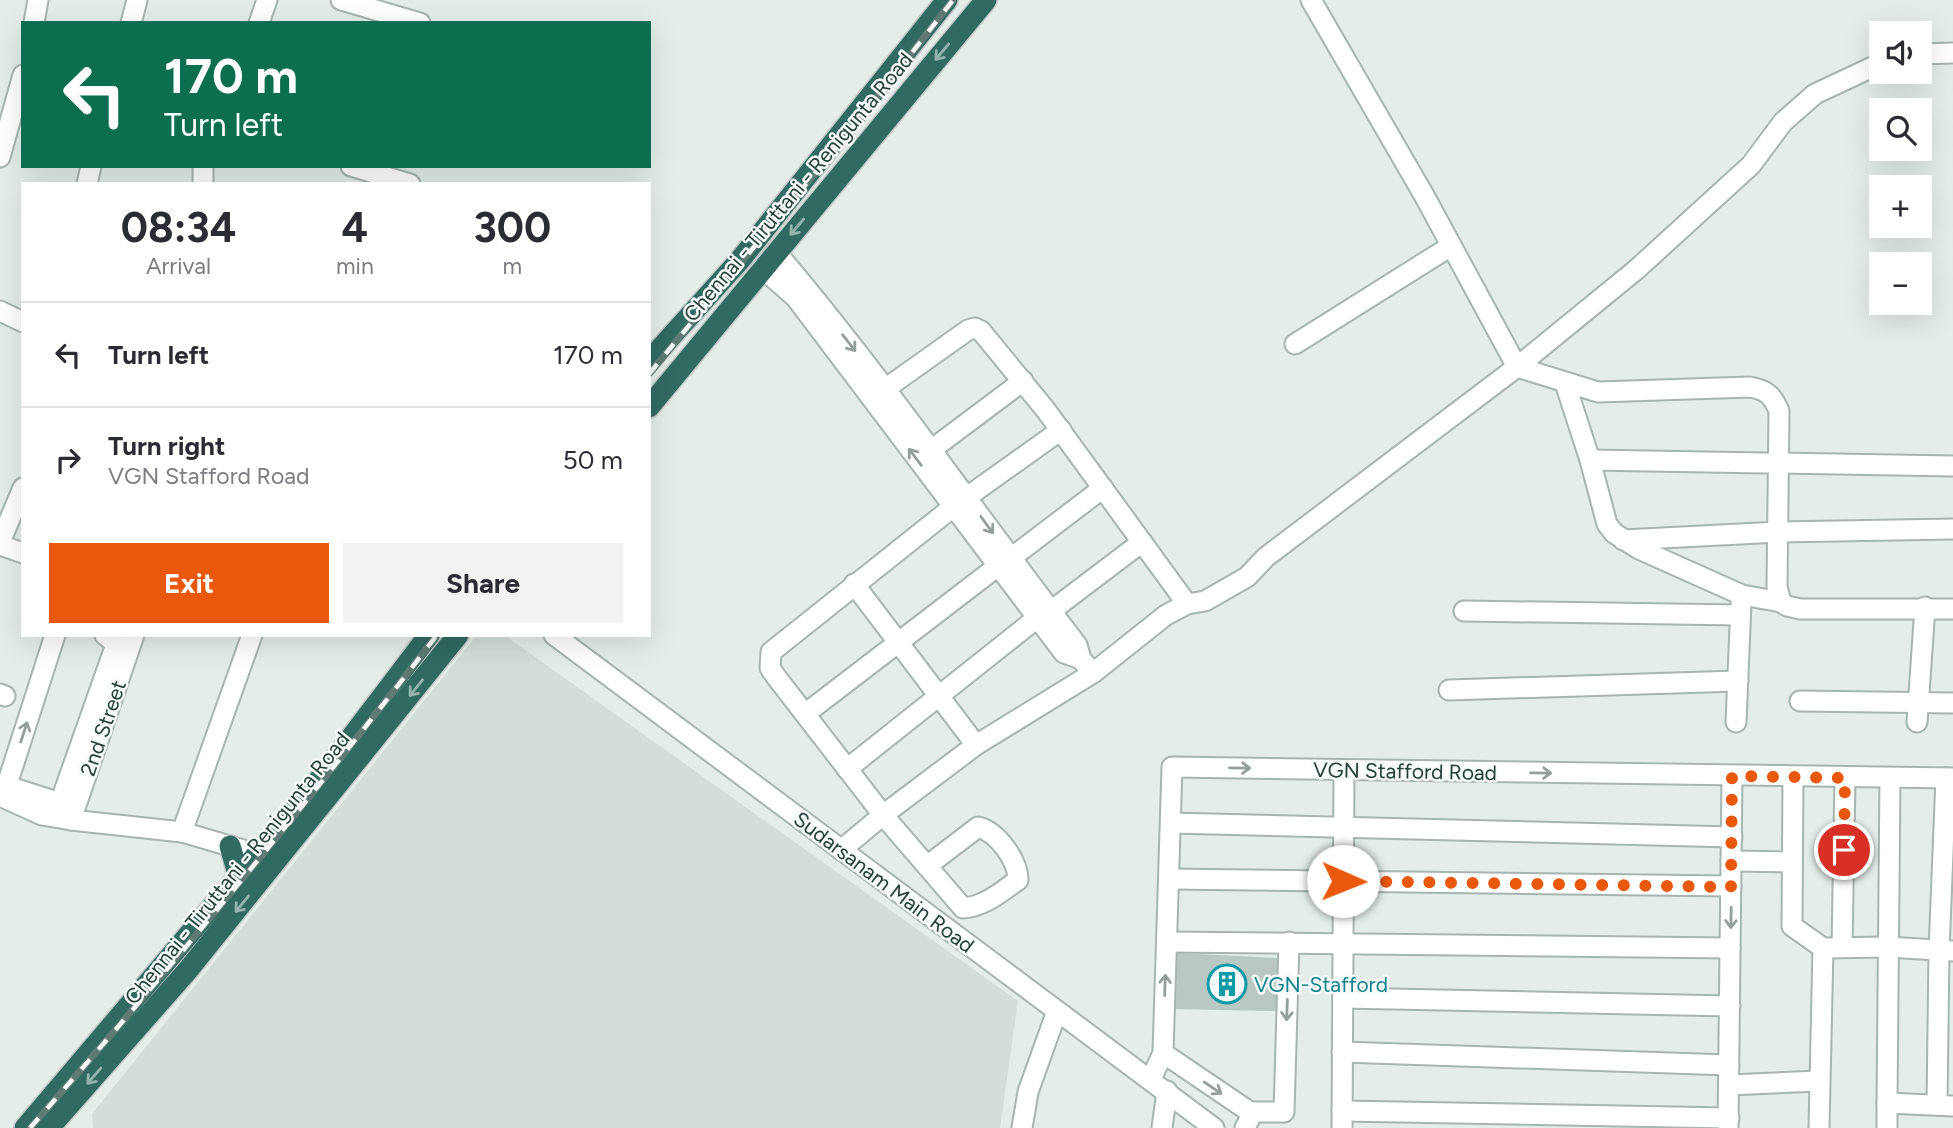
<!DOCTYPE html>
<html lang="en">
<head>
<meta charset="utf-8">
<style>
	:root { --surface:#fff; --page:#f2f2f3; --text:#2b2b33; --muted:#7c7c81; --line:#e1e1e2; --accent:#ea580c }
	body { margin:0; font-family:Figtree,sans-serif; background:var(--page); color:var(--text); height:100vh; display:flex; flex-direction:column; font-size:26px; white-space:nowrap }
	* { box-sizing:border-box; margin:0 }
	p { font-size:23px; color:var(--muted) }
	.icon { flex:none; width:38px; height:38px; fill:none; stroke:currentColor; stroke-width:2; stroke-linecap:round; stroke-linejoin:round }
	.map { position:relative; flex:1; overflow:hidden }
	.drawer { position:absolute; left:21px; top:182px; width:630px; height:455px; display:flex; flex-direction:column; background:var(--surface); border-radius:0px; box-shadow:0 7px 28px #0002 }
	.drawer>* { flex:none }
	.top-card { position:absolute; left:21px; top:21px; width:630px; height:147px; border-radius:0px; box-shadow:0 7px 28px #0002; background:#0b6e4f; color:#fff; overflow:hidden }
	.tools { position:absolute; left:1869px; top:21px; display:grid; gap:14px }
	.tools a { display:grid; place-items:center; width:63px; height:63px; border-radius:0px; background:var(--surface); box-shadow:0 7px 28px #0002; font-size:35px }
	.pin { position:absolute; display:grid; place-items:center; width:60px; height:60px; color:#fff; margin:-30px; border:4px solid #fff; border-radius:50%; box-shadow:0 2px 7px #0007 }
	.me { position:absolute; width:77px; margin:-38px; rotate:91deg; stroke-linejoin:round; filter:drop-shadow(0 0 5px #0008) }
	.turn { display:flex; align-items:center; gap:24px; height:147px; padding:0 28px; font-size:32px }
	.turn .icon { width:91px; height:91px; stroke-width:2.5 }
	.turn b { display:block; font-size:49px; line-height:60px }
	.eta { display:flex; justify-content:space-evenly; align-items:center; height:119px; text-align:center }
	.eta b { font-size:42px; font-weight:700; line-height:49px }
	.primary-button { display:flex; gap:14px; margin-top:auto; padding:14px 28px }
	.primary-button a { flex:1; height:80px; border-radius:0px; background:var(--accent); color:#fff; font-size:28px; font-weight:700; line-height:80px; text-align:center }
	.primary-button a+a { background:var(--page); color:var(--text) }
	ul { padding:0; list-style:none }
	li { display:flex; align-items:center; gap:21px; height:105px; padding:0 28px; border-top:2px solid var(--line) }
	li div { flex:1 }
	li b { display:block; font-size:26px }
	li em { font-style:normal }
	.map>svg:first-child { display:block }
</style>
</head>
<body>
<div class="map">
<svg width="1953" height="1128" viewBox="0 0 1953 1128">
	<rect width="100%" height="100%" fill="#e4edea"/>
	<polygon fill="#d3ddd9" points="477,635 504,635 1018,1001 1000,1128 93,1128 92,1114"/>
	<polygon fill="#bac8c3" stroke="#b7c7c1" stroke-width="2" points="1178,954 1276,959 1275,1010 1177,1008"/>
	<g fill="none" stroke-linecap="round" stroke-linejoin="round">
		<defs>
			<g id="minor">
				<polyline points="341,0 420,23"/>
				<polyline points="1311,0 1425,197 1517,367 1637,269 1751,165 1783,122 1815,94 1881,63"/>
				<polyline points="34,23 38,0"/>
				<polyline points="131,23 137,0"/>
				<polyline points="259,23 267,0"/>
				<polyline points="1920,54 1953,53"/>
				<polyline points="0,157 23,75"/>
				<polyline points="351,166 410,184"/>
				<polyline points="87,184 91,166"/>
				<polyline points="203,184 203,166"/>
				<path d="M 776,252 C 883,378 976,514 1077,645 L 1081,659 L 1093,673"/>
				<polyline points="762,268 796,298 1064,653 1081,659"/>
				<polyline points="0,311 23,322"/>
				<polyline points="1295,344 1451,246"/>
				<polyline points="1565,383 1590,460 1607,524 1614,533 1639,549 1742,595 1781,602"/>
				<polyline points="885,389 968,330 975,328 981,331 1045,409 1187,604"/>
				<polyline points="931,450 1023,381"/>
				<polyline points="1590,460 1953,466"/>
				<polyline points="1623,540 1779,532 1953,529"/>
				<polyline points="0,542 23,488"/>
				<polyline points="0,545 23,553"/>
				<polyline points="1011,558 1103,488"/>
				<polyline points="854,584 976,745"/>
				<polyline points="1051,611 1142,542"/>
				<polyline points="1464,611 1740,615"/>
				<polyline points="554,635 1214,1128"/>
				<polyline points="1449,690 1738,681"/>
				<polyline points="0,694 5,696"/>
				<polyline points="1800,701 1953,703"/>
				<polyline points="805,714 998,566"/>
				<polyline points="1736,722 1741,603"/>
				<polyline points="1917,722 1925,607"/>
				<polyline points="847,769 1037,618"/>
				<polyline points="1793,777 1792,926 1823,948 1888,947 1953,951"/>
				<polyline points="7,786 73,807"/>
				<polyline points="0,796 42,815 71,820 182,832 257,854 268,862"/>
				<polyline points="3,797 55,635"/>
				<polyline points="60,803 114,650 115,643 105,635"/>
				<polyline points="71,820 134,635"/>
				<polyline points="1171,823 1732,837"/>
				<polyline points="182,832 252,635"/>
				<path d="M 841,850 L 883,815 L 976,745 L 1093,673 L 1166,615 L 1187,604 L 1205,601 L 1247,577 L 1266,557 L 1517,367 L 1598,392 L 1750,387 C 1767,390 1772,395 1779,411 L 1777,587 L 1781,602 L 1787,606 L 1800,609 L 1953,609"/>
				<polyline points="1731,861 1791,862"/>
				<path d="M 927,866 L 978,827 C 998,832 1018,861 1018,880 C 1001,892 984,907 963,908 L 883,815 L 777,678 L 770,668 L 771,652 L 953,507 L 1061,430"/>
				<polyline points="1169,879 1731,886"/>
				<polyline points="1167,942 1730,948"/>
				<polyline points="1842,947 1845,778"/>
				<polyline points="1343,998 1730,1006"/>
				<polyline points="1342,1052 1729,1065"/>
				<polyline points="1163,1053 1250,1112 1250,1118 1245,1128"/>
				<polyline points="1151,1079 1163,1053 1172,767 1953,778"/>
				<polyline points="1729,1085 1819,1081"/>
				<polyline points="1887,1103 1890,778"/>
				<polyline points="1937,1105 1939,951 1946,778"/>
				<polyline points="1342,1111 1729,1118"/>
				<polyline points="1250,1112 1284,1112 1289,942"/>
				<polyline points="1022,1128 1028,1092 1057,1011"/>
				<polyline points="1162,1128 1167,1091"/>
				<polyline points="1342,1128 1344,770"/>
				<polyline points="1728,1128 1732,776"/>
				<polyline points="1819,1128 1823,948"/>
				<polyline points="1887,1128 1887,1103 1953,1106"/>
			</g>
			<g id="highway">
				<polyline points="649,361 740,260 947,0"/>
				<polyline points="649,407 986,0"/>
				<polyline points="230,846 239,877"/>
				<polyline points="25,1128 309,793 429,635"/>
				<polyline points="49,1128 188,970 458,635"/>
			</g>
		</defs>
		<use href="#minor" stroke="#a7b5b1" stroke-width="23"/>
		<use href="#highway" stroke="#c2c9c8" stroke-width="24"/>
		<use href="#minor" stroke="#fff" stroke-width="19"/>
		<use href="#highway" stroke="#316a61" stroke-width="21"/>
		<defs>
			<g id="rail">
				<polyline points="649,374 868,109 953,0"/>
				<path d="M 30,1128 C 171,968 307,804 437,635"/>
			</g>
		</defs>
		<use href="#rail" stroke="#5f7a74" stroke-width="7"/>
		<use href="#rail" stroke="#f5faf8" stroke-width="4.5" stroke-dasharray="13" stroke-linecap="butt"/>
	</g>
	<defs><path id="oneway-shaft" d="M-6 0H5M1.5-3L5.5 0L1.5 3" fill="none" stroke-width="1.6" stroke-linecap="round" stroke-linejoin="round" transform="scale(1.75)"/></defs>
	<g stroke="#93b2ac">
		<use href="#oneway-shaft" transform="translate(942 52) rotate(130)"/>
		<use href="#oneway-shaft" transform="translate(797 227) rotate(130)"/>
		<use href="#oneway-shaft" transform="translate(416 688) rotate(129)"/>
		<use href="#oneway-shaft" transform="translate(242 904) rotate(129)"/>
		<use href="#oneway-shaft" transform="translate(94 1076) rotate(131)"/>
	</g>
	<g stroke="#929f9c">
		<use href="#oneway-shaft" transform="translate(849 343) rotate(52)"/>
		<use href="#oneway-shaft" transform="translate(915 457) rotate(-127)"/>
		<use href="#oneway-shaft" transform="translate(987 525) rotate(54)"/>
		<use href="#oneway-shaft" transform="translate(24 732) rotate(-72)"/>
		<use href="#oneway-shaft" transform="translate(1240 768) rotate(1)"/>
		<use href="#oneway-shaft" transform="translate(1541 773) rotate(1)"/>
		<use href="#oneway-shaft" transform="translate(1731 918) rotate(91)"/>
		<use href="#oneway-shaft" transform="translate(1165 985) rotate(-88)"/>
		<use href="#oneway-shaft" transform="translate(1287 1010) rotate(92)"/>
		<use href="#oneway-shaft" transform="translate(1213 1088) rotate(34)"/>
	</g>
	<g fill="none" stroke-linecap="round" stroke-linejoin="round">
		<polyline stroke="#ea580c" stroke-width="12" stroke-dasharray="0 21.6" points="1343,881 1731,887 1732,776 1845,778 1844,850"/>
	</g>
	<defs>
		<symbol id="building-ring" viewBox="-11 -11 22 22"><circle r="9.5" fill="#f5faf8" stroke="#0f9aa8" stroke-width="1.5"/><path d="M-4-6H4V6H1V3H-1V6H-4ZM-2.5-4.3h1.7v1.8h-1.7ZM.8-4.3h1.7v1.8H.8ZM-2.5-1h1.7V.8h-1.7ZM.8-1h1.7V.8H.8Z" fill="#0f9aa8"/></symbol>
	</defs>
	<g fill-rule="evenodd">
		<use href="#building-ring" x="1205" y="962" width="44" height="44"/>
	</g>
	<g text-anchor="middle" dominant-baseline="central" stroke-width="5" stroke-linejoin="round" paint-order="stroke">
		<g font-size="21" fill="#243f39" stroke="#f5faf8">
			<text transform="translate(798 187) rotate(-50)">Chennai - Tiruttani - Renigunta Road</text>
			<text transform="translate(103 728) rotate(-71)">2nd Street</text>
			<text transform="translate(1405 771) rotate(1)">VGN Stafford Road</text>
			<text transform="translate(237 868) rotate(-51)">Chennai - Tiruttani - Renigunta Road</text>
			<text transform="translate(884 882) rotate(37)">Sudarsanam Main Road</text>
		</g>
		<g font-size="21" fill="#0d838f" stroke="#f5faf8" text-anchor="start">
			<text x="1254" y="984">VGN-Stafford</text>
		</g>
	</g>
</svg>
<div class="tools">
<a><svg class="icon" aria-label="sound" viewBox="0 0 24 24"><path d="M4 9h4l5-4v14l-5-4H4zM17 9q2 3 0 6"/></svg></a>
<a><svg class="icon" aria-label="search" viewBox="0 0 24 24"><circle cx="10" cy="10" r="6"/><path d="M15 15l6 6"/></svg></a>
<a>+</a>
<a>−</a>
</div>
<div class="pin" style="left:1844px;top:850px;background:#d93025"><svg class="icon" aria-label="arrive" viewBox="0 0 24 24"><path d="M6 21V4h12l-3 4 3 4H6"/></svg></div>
<svg class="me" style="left:1343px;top:881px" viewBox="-20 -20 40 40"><circle r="19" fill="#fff"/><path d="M0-13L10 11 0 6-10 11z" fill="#ea580c"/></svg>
<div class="top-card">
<div class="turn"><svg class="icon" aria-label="left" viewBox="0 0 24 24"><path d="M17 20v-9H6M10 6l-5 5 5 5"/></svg><div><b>170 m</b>Turn left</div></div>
</div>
<section class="drawer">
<div class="eta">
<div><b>08:34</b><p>Arrival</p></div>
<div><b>4</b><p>min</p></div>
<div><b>300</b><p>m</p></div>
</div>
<ul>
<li><svg class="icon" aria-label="left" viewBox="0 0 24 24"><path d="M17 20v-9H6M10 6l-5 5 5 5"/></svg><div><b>Turn left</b></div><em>170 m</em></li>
<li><svg class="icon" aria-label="right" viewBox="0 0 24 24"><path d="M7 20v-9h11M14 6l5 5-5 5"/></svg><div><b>Turn right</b><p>VGN Stafford Road</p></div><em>50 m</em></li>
</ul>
<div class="primary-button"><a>Exit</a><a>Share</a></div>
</section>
</div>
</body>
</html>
